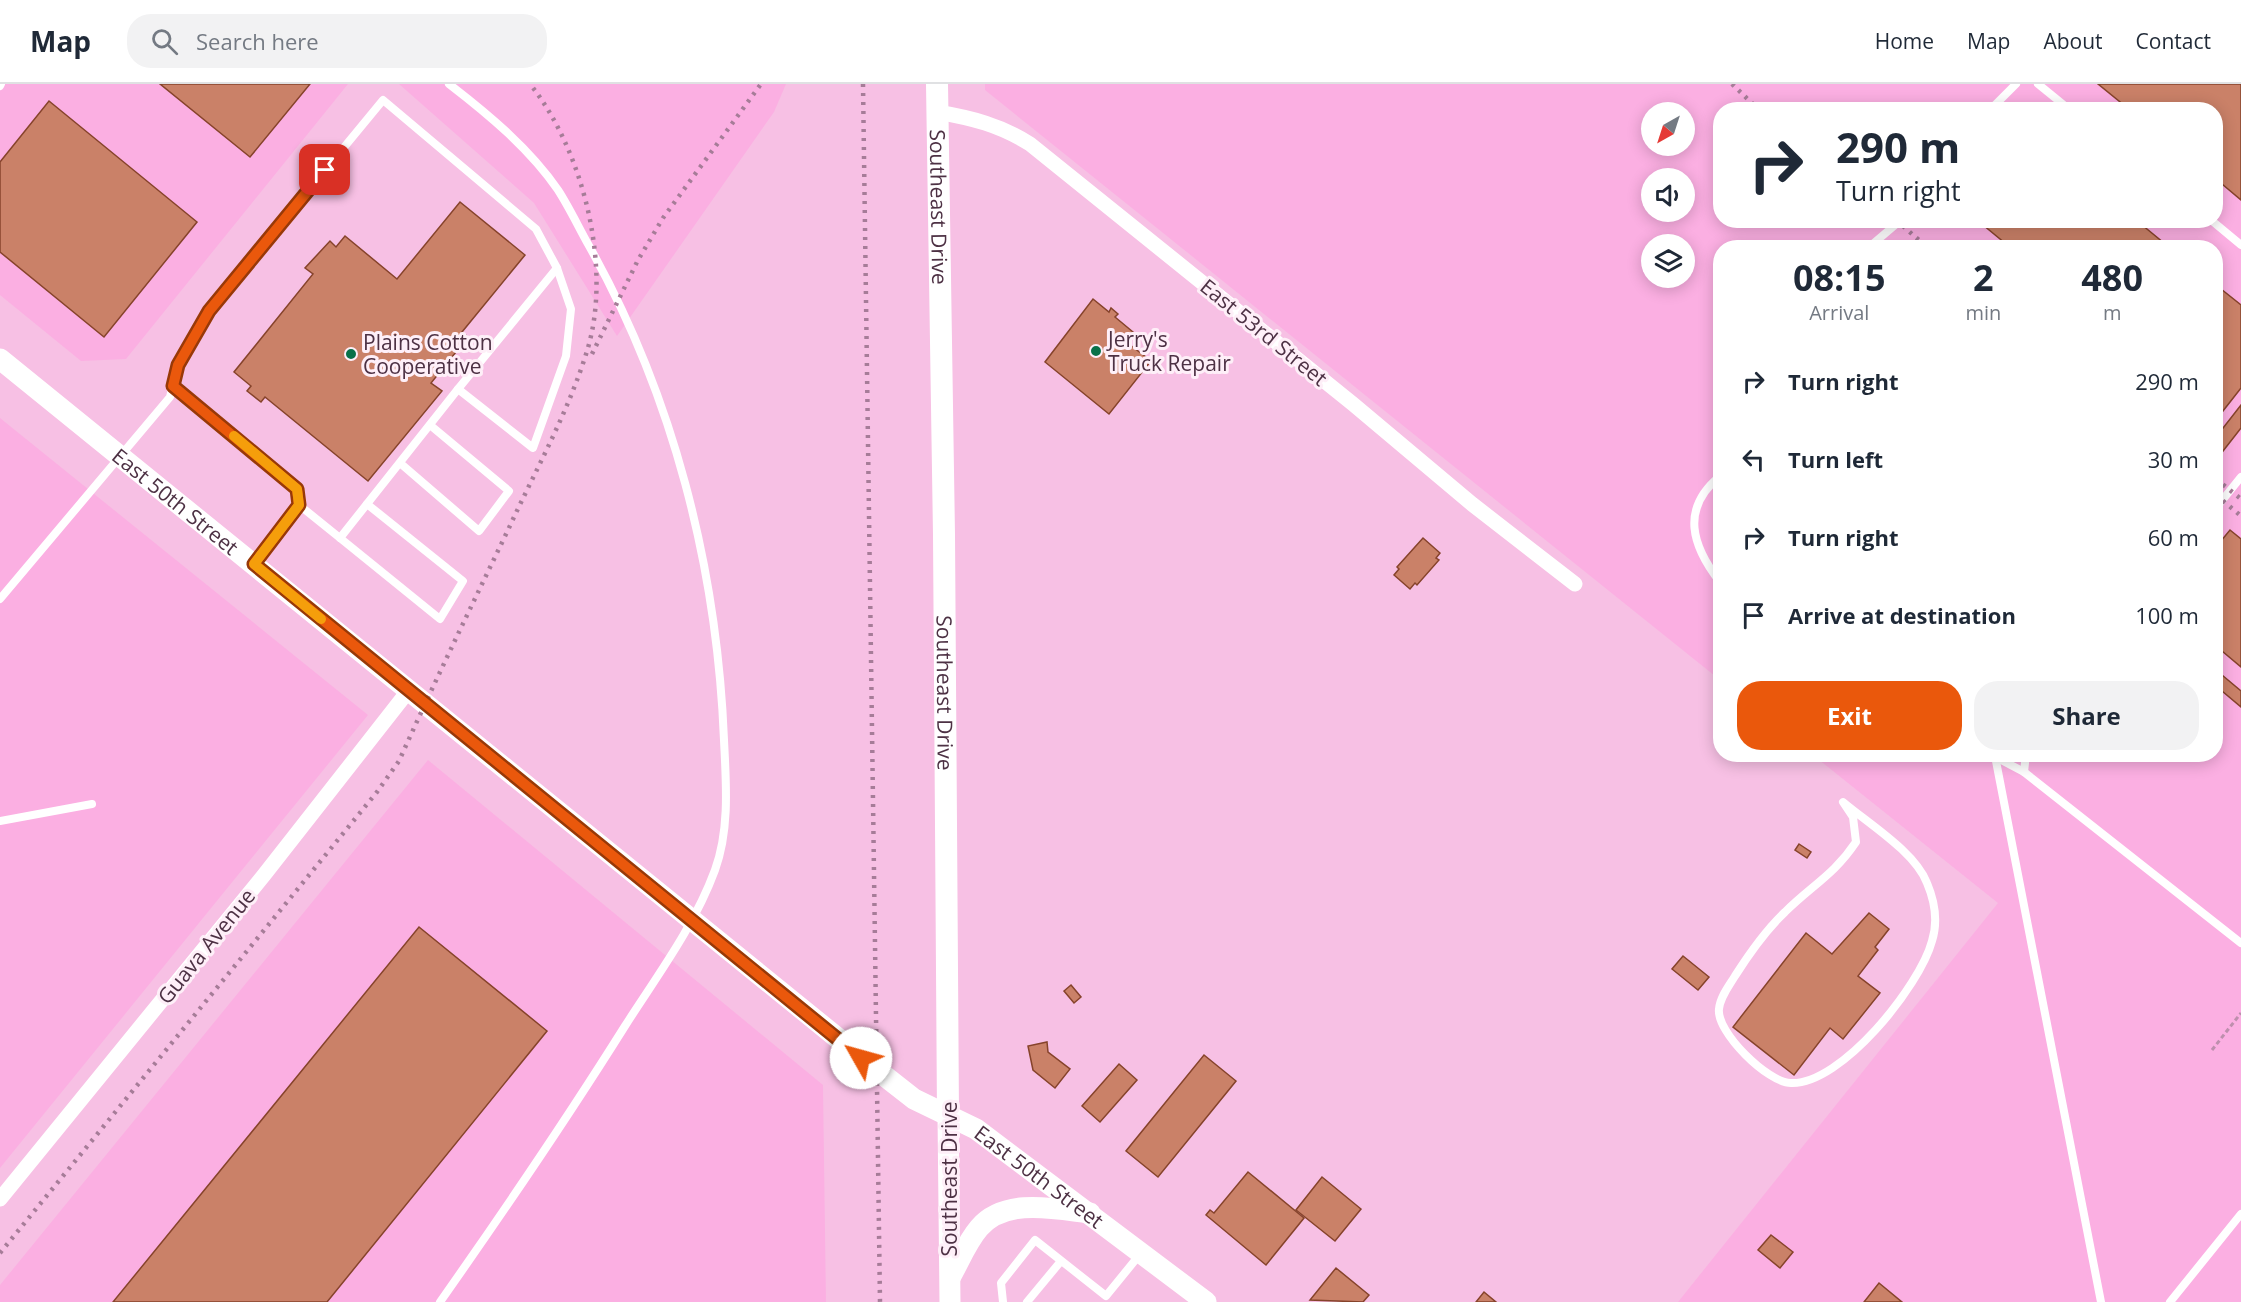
<!DOCTYPE html>
<html lang="en">
<head>
<meta charset="utf-8">
<style>
	:root { --surface:#fff; --page:#f2f2f3; --text:#1f2937; --muted:#747a83; --line:#e0e1e3; --accent:#ea580c }
	body { margin:0; font-family:"Open Sans",sans-serif; background:var(--page); color:var(--text); height:100vh; display:flex; flex-direction:column; font-size:22px; white-space:nowrap }
	* { box-sizing:border-box; margin:0 }
	p { font-size:20px; color:var(--muted) }
	.icon { flex:none; width:33px; height:33px; fill:none; stroke:currentColor; stroke-width:2; stroke-linecap:round; stroke-linejoin:round }
	.map { position:relative; flex:1; overflow:hidden }
	.panel { position:absolute; left:1713px; top:156px; width:510px; height:522px; display:flex; flex-direction:column; background:var(--surface); border-radius:24px; box-shadow:0 3px 15px #0003 }
	.panel>* { flex:none }
	.banner { position:absolute; left:1713px; top:18px; width:510px; height:126px; border-radius:24px; box-shadow:0 3px 15px #0003; background:#fff; color:var(--text); overflow:hidden }
	.needle { width:39px; rotate:219deg }
	.fabs { position:absolute; left:1641px; top:18px; display:grid; gap:12px }
	.fabs a { display:grid; place-items:center; width:54px; height:54px; border-radius:50%; background:var(--surface); box-shadow:0 3px 15px #0003; font-size:30px }
	.pin { position:absolute; display:grid; place-items:center; width:51px; height:51px; color:#fff; margin:-26px; border-radius:12px; box-shadow:0 3px 9px #0006 }
	.me { position:absolute; width:66px; margin:-33px; rotate:308deg; stroke-linejoin:round; filter:drop-shadow(0 0 4px #0008) }
	.turn { display:flex; align-items:center; gap:21px; height:126px; padding:0 24px; font-size:27px }
	.turn .icon { width:78px; height:78px; stroke-width:2.5 }
	.turn b { display:block; font-size:42px; line-height:51px }
	.eta { display:flex; justify-content:space-evenly; align-items:center; height:102px; text-align:center }
	.eta b { font-size:36px; font-weight:700; line-height:42px }
	.primary-button { display:flex; gap:12px; margin-top:auto; padding:12px 24px }
	.primary-button a { flex:1; height:69px; border-radius:24px; background:var(--accent); color:#fff; font-size:24px; font-weight:700; line-height:69px; text-align:center }
	.primary-button a+a { background:var(--page); color:var(--text) }
	ul { padding:0; list-style:none }
	li { display:flex; align-items:center; gap:18px; height:78px; padding:0 24px }
	li div { flex:1 }
	li b { display:block; font-size:22px }
	li em { font-style:normal }
	header { display:flex; align-items:center; gap:36px; box-sizing:border-box; height:84px; padding:0 30px; background:var(--surface); border-bottom:2px solid var(--line) }
	header strong { font-size:28px }
	nav { display:flex; gap:33px; margin-inline-start:auto; font-size:21px }
	.search { width:420px; height:54px; background:var(--page); display:flex; align-items:center; gap:15px; box-sizing:border-box; padding:0 21px; border-radius:24px; color:var(--muted); font-size:22px }
	.map>svg:first-child { display:block }
</style>
</head>
<body>
<header>
<strong>Map</strong>
<div class="search"><svg class="icon" aria-label="search" viewBox="0 0 24 24"><circle cx="10" cy="10" r="6"/><path d="M15 15l6 6"/></svg>Search here</div>
<nav><a>Home</a><a>Map</a><a>About</a><a>Contact</a></nav>
</header>
<div class="map">
<svg width="2241" height="1218" viewBox="0 0 2241 1218">
	<rect width="100%" height="100%" fill="#f7c0e4"/>
	<g fill="#fbafe2" fill-rule="evenodd">
		<polygon points="0,0 348,0 126,275 81,277 0,211"/>
		<polygon points="399,0 786,0 774,28 617,252 534,119"/>
		<path d="M 985,0 L 2241,0 L 2241,1218 L 1678,1218 L 1998,819 L 1813,671 L 2216,670 L 2216,164 L 1720,164 L 1720,596 L 985,6 ZM 1720,26 L 2216,26 L 2216,136 L 1720,136 ZM 1652,28 L 1684,28 L 1684,62 L 1652,62 ZM 1652,94 L 1684,94 L 1684,128 L 1652,128 ZM 1652,160 L 1684,160 L 1684,194 L 1652,194 Z"/>
		<polygon points="0,334 368,631 0,1084"/>
		<polygon points="428,676 823,1001 826,1218 0,1218 0,1201"/>
	</g>
	<g fill="#ca8168" stroke="#86432b" stroke-width="1.5">
		<polygon points="160,0 310,0 250,73"/>
		<polygon points="2098,0 2241,0 2241,116 2216,95 2216,26 2130,26"/>
		<polygon points="49,17 197,138 104,253 0,168 0,78"/>
		<polygon points="460,118 525,171 462,248 468,253 431,299 442,307 368,397 265,313 261,318 247,307 251,302 234,288 313,190 305,184 330,157 336,163 345,152 397,195"/>
		<polygon points="1977,136 2136,136 2170,164 2011,164"/>
		<polygon points="2216,201 2241,221 2241,304 2219,332 2216,329"/>
		<polygon points="1093,215 1109,228 1111,224 1118,230 1115,233 1133,248 1125,257 1151,277 1109,330 1045,278"/>
		<polygon points="2241,321 2241,344 2216,376 2216,353"/>
		<polygon points="2230,446 2241,455 2241,583 2216,562 2216,463"/>
		<polygon points="1423,454 1440,469 1436,474 1439,476 1417,501 1415,499 1410,505 1394,491 1399,485 1397,483"/>
		<polygon points="2216,586 2241,607 2241,623 2216,602"/>
		<polygon points="1799,760 1811,768 1807,774 1795,766"/>
		<polygon points="1869,829 1889,845 1875,863 1878,866 1858,892 1880,909 1843,955 1830,944 1794,991 1733,943 1806,849 1832,870"/>
		<polygon points="419,843 547,947 327,1218 113,1218"/>
		<polygon points="1683,872 1709,893 1698,906 1672,885"/>
		<polygon points="1071,901 1081,913 1074,919 1064,907"/>
		<polygon points="1047,958 1048,968 1070,985 1055,1004 1033,986 1028,962"/>
		<polygon points="1204,971 1236,997 1158,1093 1126,1067"/>
		<polygon points="1119,980 1137,996 1100,1038 1082,1022"/>
		<polygon points="1248,1088 1304,1134 1266,1181 1206,1131 1210,1126 1214,1129"/>
		<polygon points="1322,1093 1361,1125 1335,1157 1296,1126"/>
		<polygon points="1771,1151 1793,1168 1780,1184 1758,1166"/>
		<polygon points="1336,1184 1369,1211 1363,1218 1310,1216"/>
		<polygon points="1879,1199 1902,1218 1864,1218"/>
		<polygon points="1484,1208 1496,1218 1476,1218"/>
	</g>
	<g fill="none" stroke-linecap="round" stroke-linejoin="round">
		<polyline stroke="#bd8fad" stroke-width="3" stroke-dasharray="4.5 3" stroke-linecap="butt" points="2212,966 2241,929"/>
		<g stroke="#fff" stroke-width="8">
			<polyline points="2038,0 2070,26"/>
			<polyline points="0,2 1,0"/>
			<polyline points="1990,26 2016,0"/>
			<polyline points="2211,136 2241,161"/>
			<polyline points="1868,164 1901,136"/>
			<polyline points="173,302 297,405 299,421"/>
			<polyline points="458,305 557,184"/>
			<polyline points="400,379 479,447 509,407 430,341"/>
			<path d="M 1720,392 C 1680,425 1692,462 1720,498"/>
			<polyline points="2216,424 2241,393"/>
			<polyline points="340,454 440,535 463,497 367,420"/>
			<polyline points="0,515 170,313 178,281 209,227 383,16 536,145 557,184 571,225 566,272 533,364 458,305 340,454 299,421 255,479"/>
			<polyline points="1990,670 2024,688 2241,859"/>
			<polyline points="1995,672 2101,1218"/>
			<polyline points="2024,688 2026,670"/>
			<path d="M 1843,718 C 1869,740 1915,768 1927,799 C 1935,818 1938,838 1932,857 C 1920,902 1841,1001 1791,999 C 1768,999 1716,948 1719,925 C 1720,913 1729,902 1735,892 C 1749,870 1766,846 1785,828 C 1811,802 1834,791 1856,758 L 1853,733 Z"/>
			<polyline points="0,737 92,720"/>
			<path d="M 440,1218 C 504,1127 566,1036 625,942 C 657,892 694,843 715,786 C 730,745 726,698 724,656 C 717,483 673,311 588,160 C 578,142 569,123 558,106 C 530,65 488,30 449,0"/>
			<polyline points="1003,1218 1001,1199 1035,1156 1106,1212 1141,1169"/>
			<polyline points="1027,1218 1061,1177"/>
			<polyline points="2170,1218 2241,1130"/>
		</g>
		<g stroke="#fff" stroke-width="15">
			<path d="M 937,28 C 972,34 1000,41 1030,60 L 1353,320 L 1472,420 L 1575,500"/>
			<polyline points="0,1115 264,791 409,606"/>
		</g>
		<g stroke="#fff" stroke-width="21">
			<path id="s1" d="M 0,275 L 877,986 L 914,1015 L 976,1045 L 1206,1218"/>
			<polyline points="948,1031 950,1218"/>
			<path d="M 951,1192 C 960,1176 967,1158 979,1144 C 1005,1113 1056,1125 1090,1129"/>
		</g>
		<path stroke="#fff" stroke-width="22" id="s2" d="M 937,0 L 944,451 L 948,1031"/>
		<g stroke="#a67c98" stroke-width="4.5" stroke-dasharray="3 6" stroke-linecap="butt">
			<polyline points="863,0 880,1218"/>
			<polyline points="1732,0 1759,26"/>
			<polyline points="1896,136 1928,164"/>
			<polyline points="592,270 638,176 663,134 761,0"/>
			<polyline points="2216,395 2241,415"/>
			<polyline points="2216,411 2241,432"/>
			<path d="M 0,1169 L 377,708 L 399,677 C 434,599 471,523 508,446 C 535,387 568,329 587,267 C 613,184 583,66 530,0"/>
		</g>
	</g>
	<g fill="none" stroke-linecap="round" stroke-linejoin="round">
		<defs>
			<polyline id="route" points="325,86 209,227 178,281 173,302 297,405 299,421 254,480 861,974"/>
		</defs>
		<use href="#route" stroke="#983908" stroke-width="15"/>
		<use href="#route" stroke="#ea580c" stroke-width="10"/>
		<polyline stroke="#f59e0b" stroke-width="10" points="234,352 297,405 299,421 254,480 321,535"/>
	</g>
	<g fill="#097149" stroke="#feeff8" stroke-width="2">
		<circle cx="1096" cy="267" r="6"/>
		<circle cx="351" cy="270" r="6"/>
	</g>
	<g text-anchor="middle" dominant-baseline="central" stroke-width="6" stroke-linejoin="round" paint-order="stroke">
		<g font-size="21" fill="#4d3144" stroke="#feeff8">
			<text stroke="none"><textPath href="#s2" startOffset="123">Southeast Drive</textPath></text>
			<text transform="translate(1264 248) rotate(39)">East 53rd Street</text>
			<text stroke="none"><textPath href="#s1" startOffset="226">East 50th Street</textPath></text>
			<text stroke="none"><textPath href="#s2" startOffset="609">Southeast Drive</textPath></text>
			<text transform="translate(206 862) rotate(-51)">Guava Avenue</text>
			<text stroke="none"><textPath href="#s1" startOffset="1324">East 50th Street</textPath></text>
			<text transform="translate(949 1095) rotate(-90)">Southeast Drive</text>
		</g>
		<g font-size="21" fill="#4d3144" stroke="#feeff8" text-anchor="start">
			<text x="1108" y="255">Jerry's<tspan x="1108" dy="24">Truck Repair</tspan></text>
			<text x="363" y="258">Plains Cotton<tspan x="363" dy="24">Cooperative</tspan></text>
		</g>
	</g>
</svg>
<div class="fabs">
<a><svg class="needle" viewBox="-14 -14 28 28"><path d="M0-13l5 13h-10z" fill="#e53935"/><path d="M0 13l5-13h-10z" fill="#747a83"/></svg></a>
<a><svg class="icon" aria-label="sound" viewBox="0 0 24 24"><path d="M4 9h4l5-4v14l-5-4H4zM17 9q2 3 0 6"/></svg></a>
<a><svg class="icon" aria-label="layers" viewBox="0 0 24 24"><path d="M12 4l9 5-9 5-9-5zM3 14l9 5 9-5"/></svg></a>
</div>
<div class="pin" style="left:325px;top:86px;background:#d93025"><svg class="icon" aria-label="arrive" viewBox="0 0 24 24"><path d="M6 21V4h12l-3 4 3 4H6"/></svg></div>
<svg class="me" style="left:861px;top:974px" viewBox="-20 -20 40 40"><circle r="19" fill="#fff"/><path d="M0-13L10 11 0 6-10 11z" fill="#ea580c"/></svg>
<div class="banner">
<div class="turn"><svg class="icon" aria-label="right" viewBox="0 0 24 24"><path d="M7 20v-9h11M14 6l5 5-5 5"/></svg><div><b>290 m</b>Turn right</div></div>
</div>
<section class="panel">
<div class="eta">
<div><b>08:15</b><p>Arrival</p></div>
<div><b>2</b><p>min</p></div>
<div><b>480</b><p>m</p></div>
</div>
<ul>
<li><svg class="icon" aria-label="right" viewBox="0 0 24 24"><path d="M7 20v-9h11M14 6l5 5-5 5"/></svg><div><b>Turn right</b></div><em>290 m</em></li>
<li><svg class="icon" aria-label="left" viewBox="0 0 24 24"><path d="M17 20v-9H6M10 6l-5 5 5 5"/></svg><div><b>Turn left</b></div><em>30 m</em></li>
<li><svg class="icon" aria-label="right" viewBox="0 0 24 24"><path d="M7 20v-9h11M14 6l5 5-5 5"/></svg><div><b>Turn right</b></div><em>60 m</em></li>
<li><svg class="icon" aria-label="arrive" viewBox="0 0 24 24"><path d="M6 21V4h12l-3 4 3 4H6"/></svg><div><b>Arrive at destination</b></div><em>100 m</em></li>
</ul>
<div class="primary-button"><a>Exit</a><a>Share</a></div>
</section>
</div>
</body>
</html>
